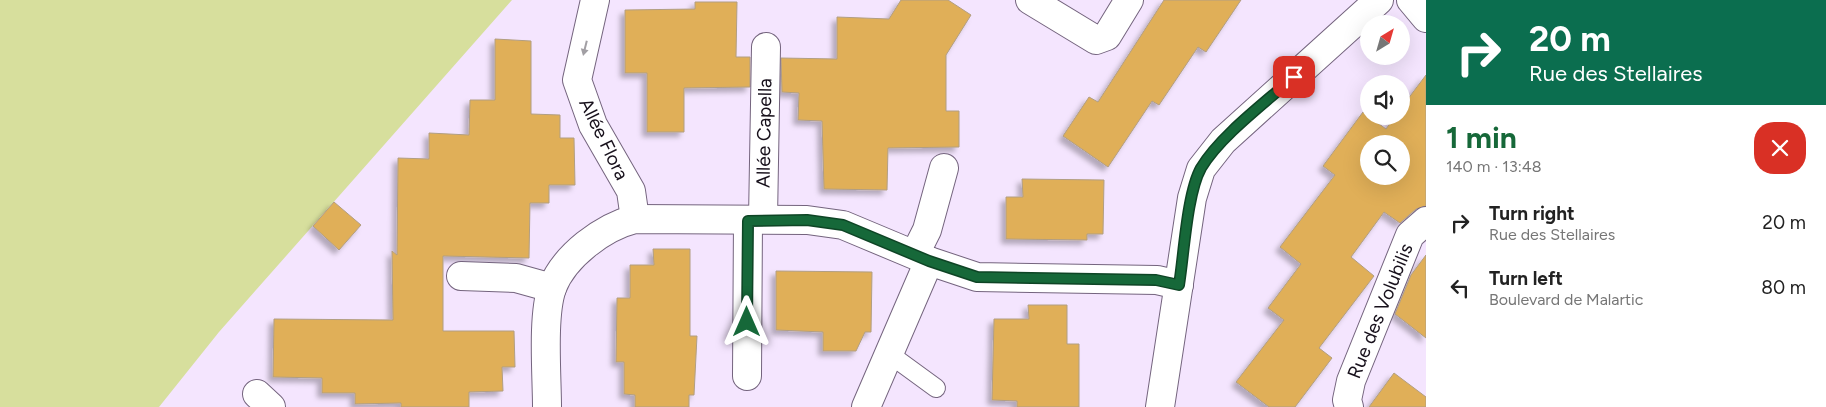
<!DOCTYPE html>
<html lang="en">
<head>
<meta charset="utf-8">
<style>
	:root { --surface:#fff; --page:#f2f2f2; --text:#222; --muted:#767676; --accent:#166839 }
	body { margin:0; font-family:Figtree,sans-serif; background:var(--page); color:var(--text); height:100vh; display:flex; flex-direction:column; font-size:19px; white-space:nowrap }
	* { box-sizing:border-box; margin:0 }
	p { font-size:16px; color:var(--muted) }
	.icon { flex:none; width:28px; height:28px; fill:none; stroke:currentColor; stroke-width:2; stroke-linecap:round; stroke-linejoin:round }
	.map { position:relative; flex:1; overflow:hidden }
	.drawer { display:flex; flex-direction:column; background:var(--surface); width:400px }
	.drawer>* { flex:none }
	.guide { background:#0b6e4f; color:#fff; overflow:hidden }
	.needle { width:32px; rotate:37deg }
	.controls { position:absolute; left:1360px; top:15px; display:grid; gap:10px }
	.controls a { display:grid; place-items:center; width:50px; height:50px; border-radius:50%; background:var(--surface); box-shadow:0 5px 20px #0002; font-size:25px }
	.pin { position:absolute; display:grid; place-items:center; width:42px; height:42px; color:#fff; margin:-21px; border-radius:10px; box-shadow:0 2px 8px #0006 }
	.me { position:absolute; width:55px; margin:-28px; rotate:0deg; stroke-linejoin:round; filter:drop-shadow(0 0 4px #0008) }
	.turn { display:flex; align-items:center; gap:18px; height:105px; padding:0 20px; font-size:22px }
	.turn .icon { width:65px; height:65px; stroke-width:2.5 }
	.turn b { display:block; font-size:35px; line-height:42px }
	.round { display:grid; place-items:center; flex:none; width:52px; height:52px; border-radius:20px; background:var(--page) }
	.summary { display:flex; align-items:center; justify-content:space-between; height:85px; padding:0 20px }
	h1 { font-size:30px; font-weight:700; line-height:38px; color:var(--accent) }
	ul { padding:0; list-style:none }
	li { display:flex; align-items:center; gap:15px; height:65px; padding:0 20px }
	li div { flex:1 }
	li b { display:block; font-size:19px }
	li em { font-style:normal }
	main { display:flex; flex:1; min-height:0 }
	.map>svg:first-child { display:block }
</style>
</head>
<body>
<main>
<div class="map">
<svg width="1426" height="407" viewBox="0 0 1426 407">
	<defs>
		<filter id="shadow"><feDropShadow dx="-4.5" dy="4.5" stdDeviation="2.5" flood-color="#0004"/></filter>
	</defs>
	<rect width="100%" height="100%" fill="#f4e5fe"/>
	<polygon fill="#d7df9d" points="0,0 512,0 219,332 159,407 0,407"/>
	<g fill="#e0af59" stroke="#b19e82" fill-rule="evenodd" filter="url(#shadow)">
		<polygon points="901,0 948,0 971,15 946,55 946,111 959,111 959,147 888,148 887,190 824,189 822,121 798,120 799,93 782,92 781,58 837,59 837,17 889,19"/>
		<polygon points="1164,0 1241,0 1206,52 1198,47 1159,105 1152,101 1108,167 1063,136 1089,97 1098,102"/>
		<polygon points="695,2 737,2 736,57 750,57 750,87 684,88 684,132 647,132 647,73 625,73 625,10 695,9"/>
		<polygon points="495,39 531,41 531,114 560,115 560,138 574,138 575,185 549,185 549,203 530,203 529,258 443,256 443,331 514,331 515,367 502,367 503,391 469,392 469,407 401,407 401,403 355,404 355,393 322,393 322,378 273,377 274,319 393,320 392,251 397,255 398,158 429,159 429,133 469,135 470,100 495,100"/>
		<path d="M 1426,75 L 1426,206 L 1416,209 L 1400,223 L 1384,212 L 1351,257 L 1374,276 L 1319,348 L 1332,358 L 1295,407 L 1269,407 L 1236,382 L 1284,320 L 1268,308 L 1301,264 L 1280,247 L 1335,175 L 1323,166 L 1363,112 L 1386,129 L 1395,116 L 1401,116 L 1401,108 ZM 1369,144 L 1401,144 L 1401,176 L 1369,176 Z"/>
		<polygon points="1022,179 1104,180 1103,234 1087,234 1087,240 1006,239 1006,197 1023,197"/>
		<polygon points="334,202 361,225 339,250 313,226"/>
		<polygon points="653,249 690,249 690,336 697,336 694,395 689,395 689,407 635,407 635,395 624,394 624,362 616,362 617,298 630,298 630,265 654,265"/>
		<polygon points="1426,255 1426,338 1395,314 1411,275"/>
		<polygon points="776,271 872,272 871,332 865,332 856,351 823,351 823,332 776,330"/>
		<polygon points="1028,305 1067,305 1067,344 1079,344 1079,407 1017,407 1017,401 992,400 994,319 1029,319"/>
		<polygon points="1394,373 1426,397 1426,407 1369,407"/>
	</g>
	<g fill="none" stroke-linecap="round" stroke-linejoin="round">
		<defs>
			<polyline id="service" points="887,358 899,361 936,388"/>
			<g id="minor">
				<polyline points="595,0 577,80 593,125 631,191 635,219"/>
				<polyline points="1030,0 1096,40 1107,36 1129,0"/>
				<polyline points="1411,0 1426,18"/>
				<polyline points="763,219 766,47"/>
				<polyline points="915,254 927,230 944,168"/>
				<polyline points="461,276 516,278 552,288"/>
				<polyline points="747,376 748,221"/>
				<polyline points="257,394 271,407"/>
				<path d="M 547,407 C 547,376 542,316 552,288 C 564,256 603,227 635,219 L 807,220 L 843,225 L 929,261 L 977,277 L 1157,280 L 1179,285"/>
				<polyline points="866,407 929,261"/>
				<polyline points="1349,407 1347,400 1351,381 1410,235 1426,221"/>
			</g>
			<polyline id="tertiary" points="1160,407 1192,198 1201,169 1223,141 1379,0"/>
		</defs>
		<use href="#service" stroke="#74647e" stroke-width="20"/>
		<use href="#minor" stroke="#74647e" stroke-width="30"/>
		<use href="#tertiary" stroke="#74647e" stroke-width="30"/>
		<use href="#service" stroke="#fff" stroke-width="18"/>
		<use href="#minor" stroke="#fff" stroke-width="28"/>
		<use href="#tertiary" stroke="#fff" stroke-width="28"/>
	</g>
	<defs><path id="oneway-solid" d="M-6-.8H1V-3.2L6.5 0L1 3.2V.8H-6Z" transform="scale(1.25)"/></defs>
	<use fill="#a29fa4" href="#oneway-solid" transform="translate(585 48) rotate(104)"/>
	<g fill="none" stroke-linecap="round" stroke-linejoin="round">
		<defs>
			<path id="route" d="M 747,322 L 748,221 L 807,220 L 843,225 L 929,261 L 977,277 L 1156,280 L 1179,285 C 1184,254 1187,193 1201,168 C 1220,136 1266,102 1294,77"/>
		</defs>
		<use href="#route" stroke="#0e4425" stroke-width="12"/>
		<use href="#route" stroke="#166839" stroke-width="9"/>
	</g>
	<g text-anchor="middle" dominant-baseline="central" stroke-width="4" stroke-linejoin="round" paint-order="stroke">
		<g font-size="19" fill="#17101b" stroke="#fff">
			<text transform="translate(764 133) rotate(-89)">Allée Capella</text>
			<text transform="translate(604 139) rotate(64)">Allée Flora</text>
			<text transform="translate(1380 311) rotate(-68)">Rue des Volubilis</text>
		</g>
	</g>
</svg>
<div class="controls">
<a><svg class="needle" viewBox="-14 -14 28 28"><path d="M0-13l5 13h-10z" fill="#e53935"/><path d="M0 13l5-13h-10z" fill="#767676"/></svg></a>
<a><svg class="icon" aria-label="sound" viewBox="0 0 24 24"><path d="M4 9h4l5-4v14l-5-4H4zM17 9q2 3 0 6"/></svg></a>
<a><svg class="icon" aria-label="search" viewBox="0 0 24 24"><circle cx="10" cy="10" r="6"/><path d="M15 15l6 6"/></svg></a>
</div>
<div class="pin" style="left:1294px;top:77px;background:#d93025"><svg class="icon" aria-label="arrive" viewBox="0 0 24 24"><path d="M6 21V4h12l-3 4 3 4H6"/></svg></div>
<svg class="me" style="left:747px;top:322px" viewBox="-20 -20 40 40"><path d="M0-17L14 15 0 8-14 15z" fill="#166839" stroke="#fff" stroke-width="4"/></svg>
</div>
<section class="drawer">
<div class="guide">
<div class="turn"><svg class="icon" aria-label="right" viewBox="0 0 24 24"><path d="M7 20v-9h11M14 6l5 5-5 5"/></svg><div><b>20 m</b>Rue des Stellaires</div></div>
</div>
<div class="summary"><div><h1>1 min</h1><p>140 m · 13:48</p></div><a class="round" style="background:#d93025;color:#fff"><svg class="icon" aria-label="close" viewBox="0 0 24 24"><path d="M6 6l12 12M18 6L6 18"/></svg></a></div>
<ul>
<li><svg class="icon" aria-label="right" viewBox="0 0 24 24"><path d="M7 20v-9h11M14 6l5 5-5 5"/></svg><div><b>Turn right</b><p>Rue des Stellaires</p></div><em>20 m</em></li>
<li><svg class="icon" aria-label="left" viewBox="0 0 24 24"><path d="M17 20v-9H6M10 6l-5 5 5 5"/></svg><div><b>Turn left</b><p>Boulevard de Malartic</p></div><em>80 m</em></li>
</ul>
</section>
</main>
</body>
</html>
